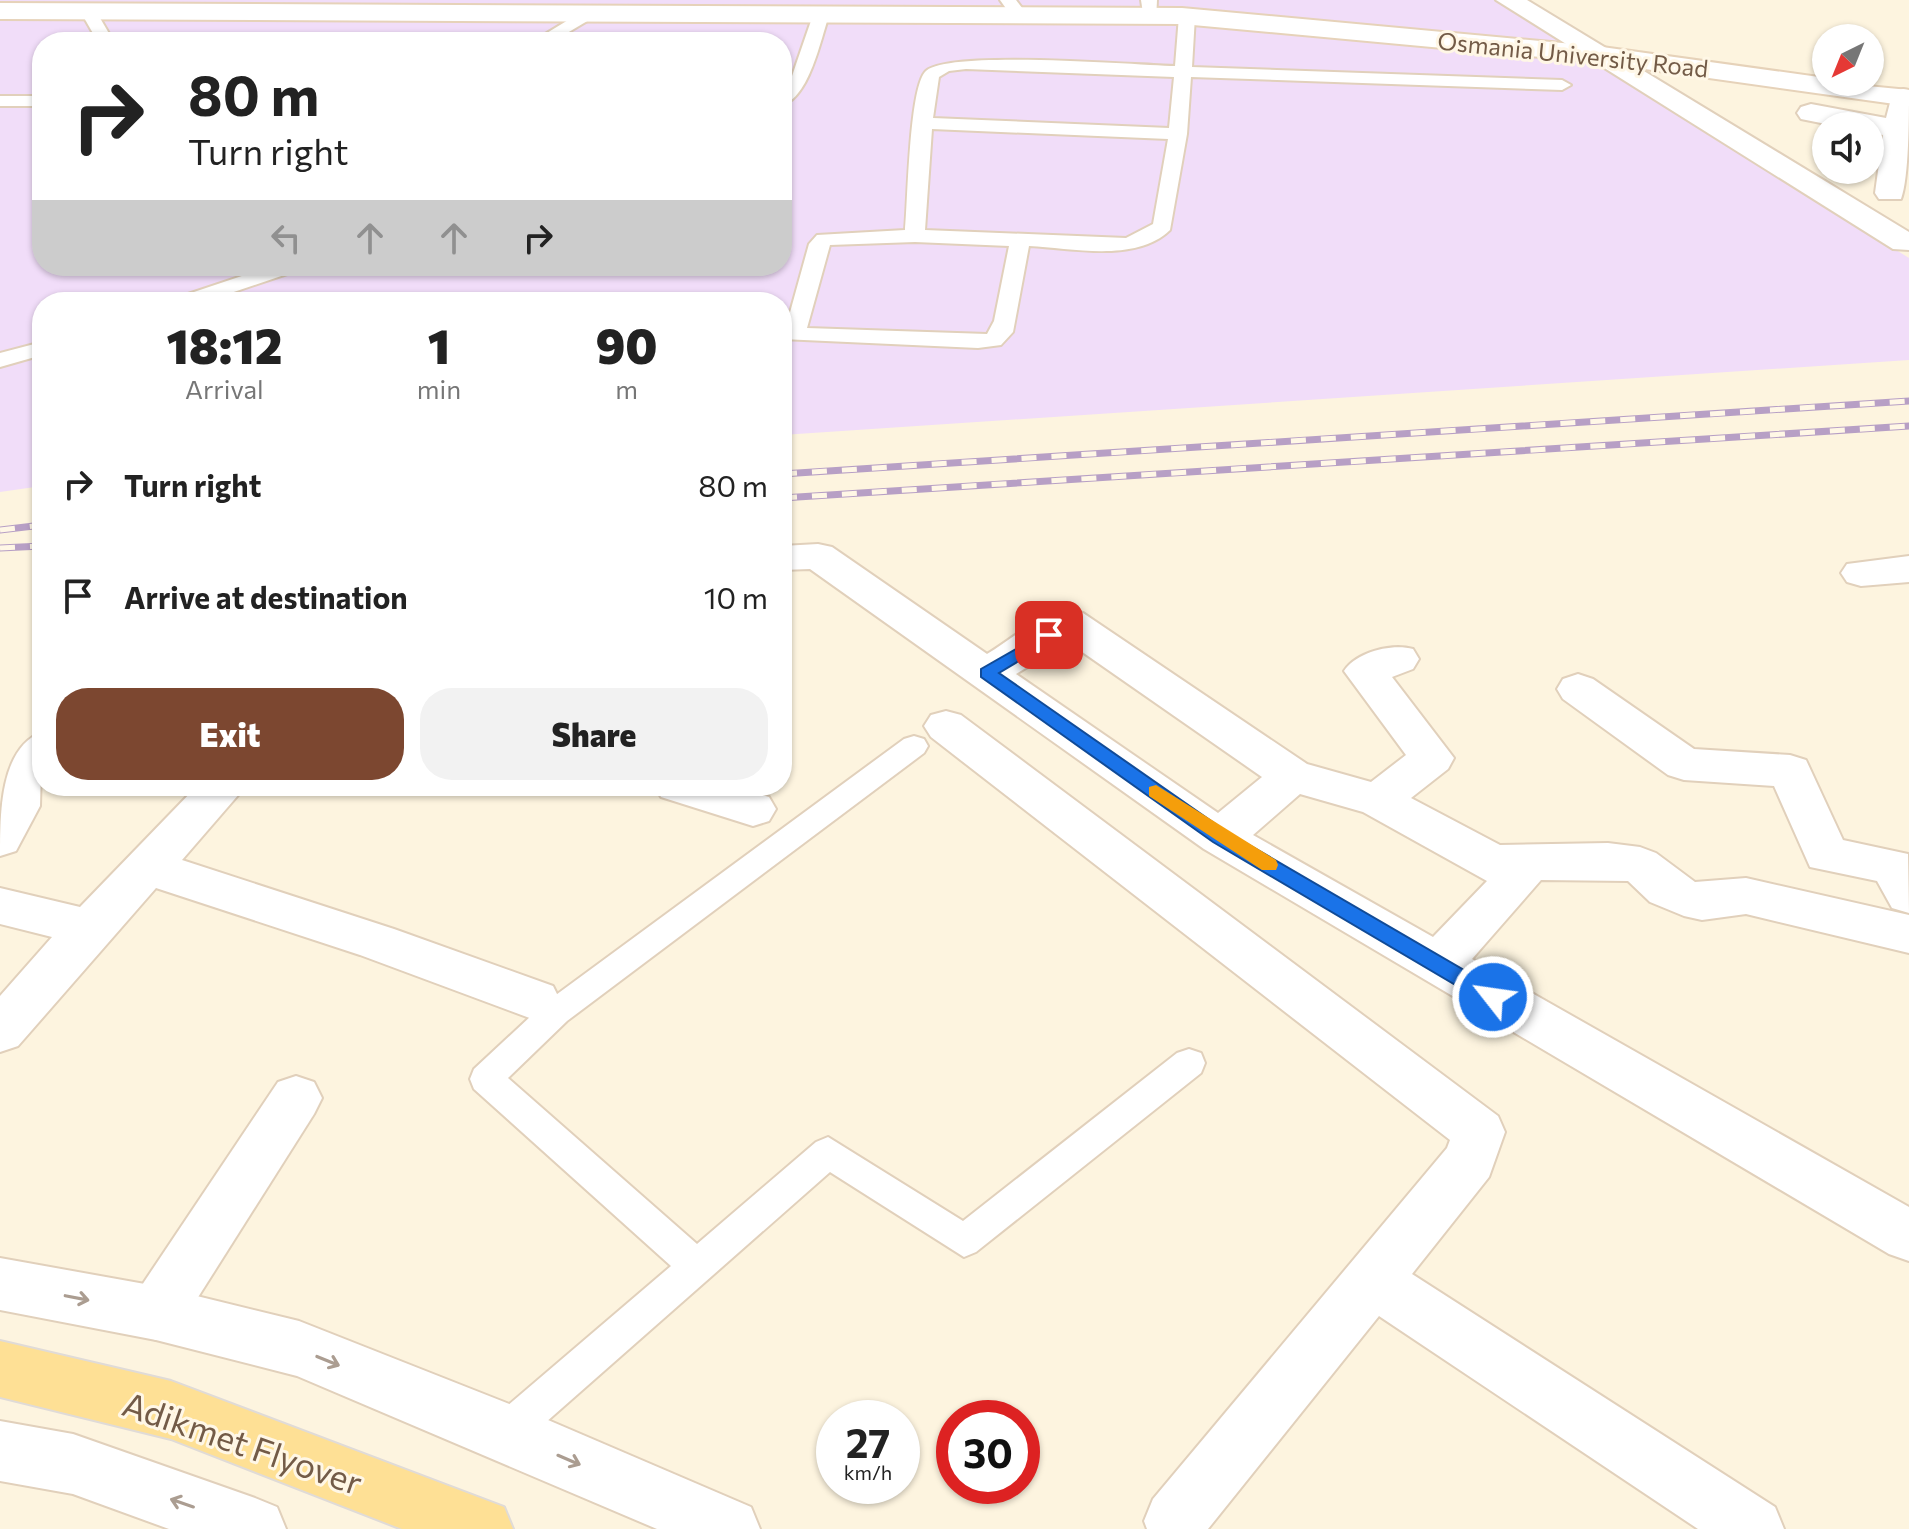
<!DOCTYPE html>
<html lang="en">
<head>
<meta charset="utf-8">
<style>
	:root { --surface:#fff; --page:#f2f2f2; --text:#222; --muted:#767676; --accent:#7c4730 }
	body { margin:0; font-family:Commissioner,sans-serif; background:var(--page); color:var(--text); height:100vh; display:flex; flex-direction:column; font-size:30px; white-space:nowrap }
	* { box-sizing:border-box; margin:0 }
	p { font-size:26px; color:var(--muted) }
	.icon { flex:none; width:44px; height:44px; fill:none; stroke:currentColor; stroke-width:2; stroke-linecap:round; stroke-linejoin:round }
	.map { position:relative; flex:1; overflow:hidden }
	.drawer { position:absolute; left:32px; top:292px; width:760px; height:504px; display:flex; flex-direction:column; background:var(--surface); border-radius:32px; box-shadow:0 2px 6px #0004 }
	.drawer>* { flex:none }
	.banner { position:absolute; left:32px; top:32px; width:760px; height:244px; border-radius:32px; box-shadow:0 2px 6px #0004; background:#fff; color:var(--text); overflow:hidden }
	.needle { width:52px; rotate:223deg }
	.controls { position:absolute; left:1812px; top:24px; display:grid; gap:16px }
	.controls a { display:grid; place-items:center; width:72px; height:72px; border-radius:50%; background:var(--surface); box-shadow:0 2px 6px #0004; font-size:40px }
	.speed { position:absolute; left:816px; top:1400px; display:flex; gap:16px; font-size:40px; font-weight:700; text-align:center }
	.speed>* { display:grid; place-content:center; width:104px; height:104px; border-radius:50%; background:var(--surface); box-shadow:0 2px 6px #0004; line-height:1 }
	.speed small { font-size:20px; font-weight:400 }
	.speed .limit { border:12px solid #d22; background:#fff; color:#111 }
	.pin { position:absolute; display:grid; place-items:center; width:68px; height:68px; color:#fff; margin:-34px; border-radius:16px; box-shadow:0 4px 12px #0006 }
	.me { position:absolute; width:88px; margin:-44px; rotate:300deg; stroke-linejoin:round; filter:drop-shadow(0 0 6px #0008) }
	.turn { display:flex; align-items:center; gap:28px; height:168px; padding:0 24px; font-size:36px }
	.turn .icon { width:104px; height:104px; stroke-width:2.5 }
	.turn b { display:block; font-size:56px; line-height:68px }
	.lanes { display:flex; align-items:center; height:76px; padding:0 24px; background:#0003; justify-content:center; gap:40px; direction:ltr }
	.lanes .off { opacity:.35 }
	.eta { display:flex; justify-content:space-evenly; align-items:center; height:136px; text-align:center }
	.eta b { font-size:48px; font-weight:800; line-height:56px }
	.action { display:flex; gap:16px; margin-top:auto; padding:16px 24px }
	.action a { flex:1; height:92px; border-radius:32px; background:var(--accent); color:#fff; font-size:32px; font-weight:800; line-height:92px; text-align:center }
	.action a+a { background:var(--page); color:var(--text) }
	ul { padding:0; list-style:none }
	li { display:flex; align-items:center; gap:24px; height:112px; padding:0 24px }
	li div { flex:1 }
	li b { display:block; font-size:30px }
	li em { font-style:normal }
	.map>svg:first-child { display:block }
</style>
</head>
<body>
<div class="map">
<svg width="1909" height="1529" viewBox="0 0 1909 1529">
	<rect width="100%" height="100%" fill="#fdf4df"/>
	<path fill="#f1ddf9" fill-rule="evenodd" d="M 0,0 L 1495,0 L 1909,258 L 1909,360 L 782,435 L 782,302 L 42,302 L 42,486 L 0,492 ZM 42,42 L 782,42 L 782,266 L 42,266 Z"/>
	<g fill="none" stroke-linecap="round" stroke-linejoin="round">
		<defs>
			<g id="service">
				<polygon points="1000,0 1016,0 1029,17 1027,21 1015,21"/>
				<polygon points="1141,0 1157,0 1156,20 1144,20"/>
				<polygon points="87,4 93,6 114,42 98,42 79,9"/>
				<polygon points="588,8 594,9 594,17 552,42 532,42"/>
				<path d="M 821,10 L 829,15 C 821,39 809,98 782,105 L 782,89 L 791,79 L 813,15 Z"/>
				<path d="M 1187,11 L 1195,16 L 1192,67 L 1562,80 L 1571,85 L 1562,90 L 1191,77 L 1187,134 L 1170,230 C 1136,263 1072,248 1029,246 L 1013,332 L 1001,345 L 978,348 L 782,339 L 782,327 L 786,327 L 809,244 L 817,235 L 905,230 C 908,200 909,91 925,72 C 942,49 1137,65 1175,66 L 1179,16 ZM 966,69 L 1174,77 L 1169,128 L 933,118 L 939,77 L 949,71 ZM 932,129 L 1168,139 L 1153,224 L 1126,238 L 925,230 ZM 915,242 L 1009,246 L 994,321 L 987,334 L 807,328 L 830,245 Z"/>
				<rect x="0" y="96" width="42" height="10"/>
				<polygon points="272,266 302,266 299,270 204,302 173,302 176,298"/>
				<polygon points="42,342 42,355 0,367 0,353"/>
				<polygon points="914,736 924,739 928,746 924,753 567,1021 508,1078 697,1244 816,1142 828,1137 963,1221 1177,1053 1189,1049 1201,1053 1205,1063 1201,1073 976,1252 964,1257 830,1172 520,1445 506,1451 492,1445 487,1432 492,1419 671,1266 474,1089 470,1079 474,1069 545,1003 904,739"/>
			</g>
			<g id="minor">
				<polygon points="1496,0 1527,0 1909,232 1909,250 1893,249"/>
				<path d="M 1903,89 L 1909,90 C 1909,117 1909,178 1901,199 L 1879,199 L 1875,193 L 1883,135 L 1870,132 L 1870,126 L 1836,126 L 1801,119 L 1797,113 L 1801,107 L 1811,104 L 1886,118 L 1893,91 Z"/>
				<path d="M 818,544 L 832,547 L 987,654 C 1015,637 1050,604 1083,613 L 1307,764 L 1371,782 L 1406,755 L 1344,671 C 1356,652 1392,643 1413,649 L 1419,659 L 1413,669 L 1392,677 L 1454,758 L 1448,769 L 1411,798 L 1500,845 L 1608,843 L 1640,847 L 1656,853 L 1695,882 L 1746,878 L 1909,915 L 1909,953 L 1746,914 L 1702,920 L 1684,916 L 1650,902 L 1628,881 L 1541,880 L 1472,959 L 1909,1207 L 1909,1261 L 1889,1254 L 1204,849 L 810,569 L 782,570 L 782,546 ZM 1068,642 L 1262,777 L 1218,813 L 1016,674 ZM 1300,794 L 1363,812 L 1487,881 L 1433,937 L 1253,835 Z"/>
				<polygon points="1909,556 1909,582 1861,586 1847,582 1841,573 1847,564"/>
				<polygon points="1578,674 1593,679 1694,749 1790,755 1806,760 1843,840 1908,854 1909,913 1892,908 1877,881 1810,867 1774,786 1684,780 1668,775 1563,699 1557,689 1563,679"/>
				<polygon points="946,711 961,715 1498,1116 1505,1132 1489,1177 1412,1274 1775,1507 1784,1529 1698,1529 1379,1316 1208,1529 1147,1529 1144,1521 1153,1499 1447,1148 1450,1140 931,737 924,726 931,715"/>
				<path d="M 42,732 L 40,806 L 16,851 L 0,856 C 0,813 0,748 42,732 Z"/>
				<polygon points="197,786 246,786 182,860 394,929 553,986 560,1000 553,1014 535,1020 360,955 156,888 18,1046 0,1052 0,996 52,937 0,924 0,888 80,907"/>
				<polygon points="655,786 731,786 769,797 776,809 769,821 753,826 661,797"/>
				<polygon points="296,1076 314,1082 322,1098 314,1114 176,1332 156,1340 136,1332 127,1313 136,1294 278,1082"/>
			</g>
			<g id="tertiary">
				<polygon points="0,1258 156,1286 299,1321 527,1411 751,1507 760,1529 657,1529 297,1376 156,1340 0,1310"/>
				<polygon points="0,1421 73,1434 255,1498 277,1507 286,1529 169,1529 73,1494 0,1481"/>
			</g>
			<polygon id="secondary" points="0,3 1182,8 1595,46 1826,78 1826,82 1909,90 1909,106 1595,62 1182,24 0,19"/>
			<polygon id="primary" points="0,1341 171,1381 504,1507 513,1529 402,1529 171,1439 0,1397"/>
		</defs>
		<use href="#service" stroke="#e1d0bb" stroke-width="4"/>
		<use href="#minor" stroke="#e1d0bb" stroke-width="4"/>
		<use href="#tertiary" stroke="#e1d0bb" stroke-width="4"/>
		<use href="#secondary" stroke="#e6d2b9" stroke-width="4"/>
		<use href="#primary" stroke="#e0dbd7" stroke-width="4"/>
		<use href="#service" fill="#fff" fill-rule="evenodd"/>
		<use href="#minor" fill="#fff" fill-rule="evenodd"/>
		<use href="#tertiary" fill="#fff" fill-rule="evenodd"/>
		<use href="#secondary" fill="#fff" fill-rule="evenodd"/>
		<use href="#primary" fill="#fee095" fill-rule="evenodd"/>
		<defs>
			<g id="rail">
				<polyline points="782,474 1909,401"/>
				<polyline points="782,498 1909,426"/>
				<polyline points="0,530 42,525"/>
				<polyline points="0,548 42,546"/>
			</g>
		</defs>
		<use href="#rail" stroke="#b79fc5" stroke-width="7"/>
		<use href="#rail" stroke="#fff7e6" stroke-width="5" stroke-dasharray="15" stroke-linecap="butt"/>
	</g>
	<defs><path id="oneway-shaft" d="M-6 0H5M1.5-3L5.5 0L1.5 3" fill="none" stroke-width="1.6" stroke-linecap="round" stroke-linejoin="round" transform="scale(2)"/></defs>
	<g stroke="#ab9d91">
		<use href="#oneway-shaft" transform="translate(77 1298) rotate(11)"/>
		<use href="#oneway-shaft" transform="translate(328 1361) rotate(22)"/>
		<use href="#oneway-shaft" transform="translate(569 1460) rotate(23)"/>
		<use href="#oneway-shaft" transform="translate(182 1503) rotate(-161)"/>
	</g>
	<polygon fill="#1a73e8" stroke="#114b97" stroke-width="2" points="1049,630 1055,631 1055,639 999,673 1227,832 1500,991 1503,997 1500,1003 1486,1003 1213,842 981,677 981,669"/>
	<polygon fill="#f59e0b" points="1156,785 1276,860 1278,865 1276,870 1262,870 1149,796 1149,787"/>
	<g text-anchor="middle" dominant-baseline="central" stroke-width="6" stroke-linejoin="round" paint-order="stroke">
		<g font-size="24" fill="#735b47" stroke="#fff7e6">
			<text transform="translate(1573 54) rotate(6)">Osmania University Road</text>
		</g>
		<g font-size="34" fill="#735b47" stroke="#fff7e6">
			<text transform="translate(243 1442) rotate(19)">Adikmet Flyover</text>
		</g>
	</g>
</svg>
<div class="controls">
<a><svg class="needle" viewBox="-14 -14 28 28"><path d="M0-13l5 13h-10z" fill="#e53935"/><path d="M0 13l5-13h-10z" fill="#767676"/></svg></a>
<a><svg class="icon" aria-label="sound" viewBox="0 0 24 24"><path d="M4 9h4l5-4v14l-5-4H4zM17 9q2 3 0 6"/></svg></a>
</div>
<div class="speed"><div>27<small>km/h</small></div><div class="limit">30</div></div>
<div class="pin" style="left:1049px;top:635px;background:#d93025"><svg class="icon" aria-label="arrive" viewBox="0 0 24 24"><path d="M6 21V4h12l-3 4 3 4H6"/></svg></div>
<svg class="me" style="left:1493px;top:997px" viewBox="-20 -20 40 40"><circle r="17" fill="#1a73e8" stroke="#fff" stroke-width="3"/><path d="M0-11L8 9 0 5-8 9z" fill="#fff"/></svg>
<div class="banner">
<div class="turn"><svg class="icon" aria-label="right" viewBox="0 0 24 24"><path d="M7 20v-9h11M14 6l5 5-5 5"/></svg><div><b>80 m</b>Turn right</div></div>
<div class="lanes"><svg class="icon off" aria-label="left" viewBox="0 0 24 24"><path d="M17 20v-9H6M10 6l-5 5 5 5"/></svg><svg class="icon off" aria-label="ahead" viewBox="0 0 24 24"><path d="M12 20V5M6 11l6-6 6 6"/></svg><svg class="icon off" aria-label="ahead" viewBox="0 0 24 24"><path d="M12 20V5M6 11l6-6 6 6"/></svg><svg class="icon" aria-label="right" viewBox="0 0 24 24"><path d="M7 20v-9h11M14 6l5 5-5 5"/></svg></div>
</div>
<section class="drawer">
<div class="eta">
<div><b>18:12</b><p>Arrival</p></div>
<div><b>1</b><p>min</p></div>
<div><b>90</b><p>m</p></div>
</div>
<ul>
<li><svg class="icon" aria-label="right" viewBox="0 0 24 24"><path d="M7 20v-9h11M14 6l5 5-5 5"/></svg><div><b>Turn right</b></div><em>80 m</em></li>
<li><svg class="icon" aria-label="arrive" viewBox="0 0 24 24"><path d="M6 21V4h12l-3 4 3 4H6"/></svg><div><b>Arrive at destination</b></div><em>10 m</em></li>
</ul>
<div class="action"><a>Exit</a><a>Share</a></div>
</section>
</div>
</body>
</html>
